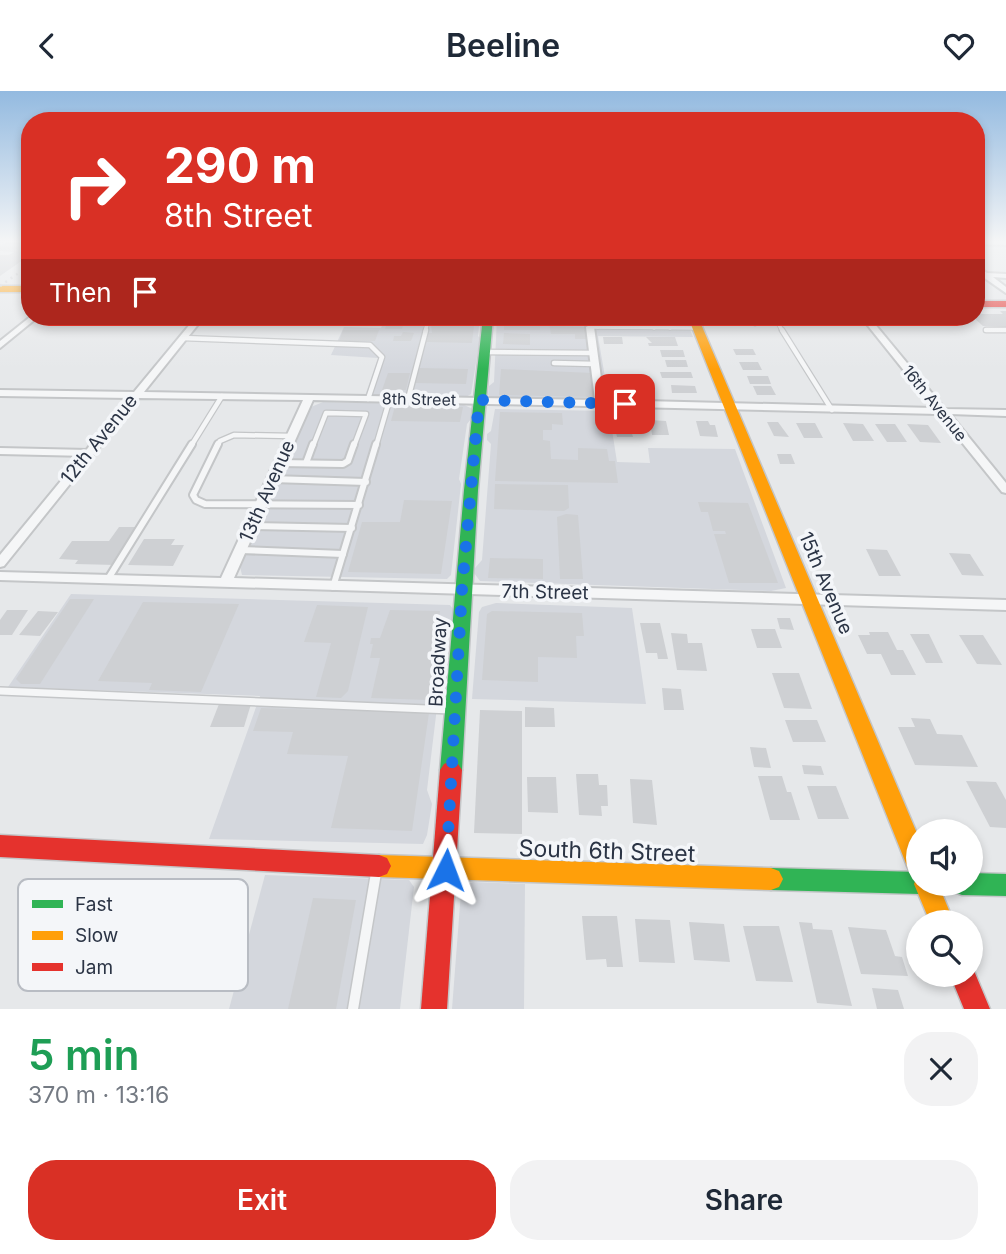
<!DOCTYPE html>
<html lang="en">
<head>
<meta charset="utf-8">
<style>
	:root { --surface:#fff; --page:#f2f2f3; --text:#1f2937; --muted:#747a83; --accent:#d93025 }
	body { margin:0; font-family:Inter,sans-serif; background:var(--page); color:var(--text); height:100vh; display:flex; flex-direction:column; font-size:26px; white-space:nowrap }
	* { box-sizing:border-box; margin:0 }
	p { font-size:23px; color:var(--muted) }
	.icon { flex:none; width:38px; height:38px; fill:none; stroke:currentColor; stroke-width:2; stroke-linecap:round; stroke-linejoin:round }
	.map { position:relative; height:918px; overflow:hidden }
	.side { display:flex; flex-direction:column; background:var(--surface); flex:1 }
	.side>* { flex:none }
	.guide { position:absolute; left:21px; top:21px; width:964px; height:214px; border-radius:28px; box-shadow:0 4px 10px #0003; background:#d93025; color:#fff; overflow:hidden }
	.buttons { position:absolute; left:906px; top:728px; display:grid; gap:14px }
	.buttons a { display:grid; place-items:center; width:77px; height:77px; border-radius:50%; background:var(--surface); box-shadow:0 4px 10px #0003; font-size:35px }
	.pin { position:absolute; display:grid; place-items:center; width:60px; height:60px; color:#fff; margin:-30px; border-radius:14px; box-shadow:0 4px 10px #0006 }
	.me { position:absolute; width:77px; margin:-38px; rotate:3deg; stroke-linejoin:round; filter:drop-shadow(0 0 5px #0008) }
	.turn { display:flex; align-items:center; gap:24px; height:147px; padding:0 28px; font-size:32px }
	.turn .icon { width:91px; height:91px; stroke-width:2.5 }
	.turn b { display:block; font-size:49px; line-height:60px }
	.then { display:flex; align-items:center; height:66px; padding:0 28px; background:#0003; gap:14px; font-size:26px }
	.round { display:grid; place-items:center; flex:none; width:74px; height:74px; border-radius:28px; background:var(--page) }
	.summary { display:flex; align-items:center; justify-content:space-between; height:119px; padding:0 28px }
	h1 { font-size:42px; font-weight:600; line-height:52px; color:#1e9e55 }
	.button { display:flex; gap:14px; margin-top:auto; padding:14px 28px }
	.button a { flex:1; height:80px; border-radius:28px; background:var(--accent); color:#fff; font-size:28px; font-weight:600; line-height:80px; text-align:center }
	.button a+a { background:var(--page); color:var(--text) }
	header { display:flex; justify-content:space-between; align-items:center; height:91px; padding:0 28px; background:var(--surface); font-size:32px; font-weight:600 }
	.map>svg:first-child { display:block }
</style>
</head>
<body>
<header><svg class="icon" aria-label="back" viewBox="0 0 24 24"><path d="M15 5l-7 7 7 7"/></svg>Beeline<svg class="icon" aria-label="heart" viewBox="0 0 24 24"><path d="M12 20l-8-8c-3-5 5-10 8-4 3-6 11-1 8 4z"/></svg></header>
<div class="map">
<svg width="1006" height="918" viewBox="0 0 1006 918">
	<rect width="100%" height="100%" fill="#e6e8ea"/>
	<g fill="#d4d7dd">
		<polygon points="386,226 480,226 478,245 480,247 471,303 466,306 365,305 378,267 331,264 344,236 381,237"/>
		<polygon points="497,226 685,226 693,246 598,245 609,310 491,307 488,304 489,295 494,291"/>
		<polygon points="323,311 464,314 473,318 471,328 467,333 459,388 461,393 451,484 447,488 242,484 240,476 311,316"/>
		<polygon points="495,318 609,320 617,371 650,372 648,357 735,358 786,497 771,500 480,490 474,482 475,477 482,469 491,353 487,349 487,343 491,340"/>
		<polygon points="71,503 450,514 453,518 451,536 446,542 427,699 432,713 427,744 423,753 209,748 260,605 8,596"/>
		<polygon points="496,512 632,517 646,613 472,608 479,521 482,516"/>
		<polygon points="265,784 409,789 414,796 400,918 229,918"/>
		<polygon points="473,791 525,793 524,918 452,918 461,801 466,794"/>
	</g>
	<g fill="#ced0d3">
		<polygon points="8,150 30,150 30,164 0,185 0,164 9,164 14,161 0,160 0,155"/>
		<polygon points="976,220 980,223 1003,223 1000,220 1006,220 1006,236 983,235 973,226 976,226"/>
		<polygon points="389,226 405,226 402,238 385,238"/>
		<polygon points="451,226 475,226 472,252 426,251 428,242 432,242 431,233 443,231 443,228"/>
		<polygon points="548,226 575,226 575,233 555,232 555,235 587,236 589,248 575,248 575,243 551,243"/>
		<rect x="504" y="235" width="36" height="4"/>
		<polygon points="343,239 379,239 375,250 339,250"/>
		<polygon points="403,241 414,242 411,250 393,250 394,245 401,245"/>
		<polygon points="504,242 530,243 530,254 503,253"/>
		<polygon points="603,246 622,246 623,253 604,253"/>
		<polygon points="646,246 675,246 678,255 649,255 648,252 652,252"/>
		<polygon points="733,258 753,258 756,264 736,264"/>
		<polygon points="660,259 683,259 685,266 662,266"/>
		<polygon points="665,269 686,269 688,276 667,276"/>
		<polygon points="739,271 758,271 762,279 743,279"/>
		<polygon points="419,277 468,278 466,293 415,292"/>
		<polygon points="501,278 592,282 595,306 499,304"/>
		<polygon points="660,281 691,281 693,287 662,287"/>
		<polygon points="388,282 410,282 406,299 382,299"/>
		<polygon points="747,285 768,285 771,293 750,293"/>
		<polygon points="671,294 695,295 697,302 672,302"/>
		<polygon points="753,295 771,295 776,304 757,304"/>
		<polygon points="395,315 463,316 460,331 391,330"/>
		<polygon points="500,321 562,322 563,334 552,333 552,339 543,339 543,349 550,350 551,368 578,369 578,357 607,358 609,370 615,370 618,392 495,390"/>
		<polygon points="628,328 633,346 617,346 613,329"/>
		<polygon points="650,329 666,330 669,344 652,344"/>
		<polygon points="696,330 708,330 710,334 715,334 718,346 700,345"/>
		<polygon points="767,331 778,331 789,346 774,345"/>
		<polygon points="796,332 815,332 823,347 804,347"/>
		<polygon points="843,332 863,333 874,350 853,350"/>
		<polygon points="875,333 895,333 907,351 887,351"/>
		<polygon points="907,333 928,334 941,352 920,351"/>
		<polygon points="777,363 791,363 795,373 780,373"/>
		<polygon points="495,393 568,394 569,417 564,420 494,418"/>
		<polygon points="404,409 452,410 441,483 348,481 362,431 400,431"/>
		<polygon points="698,411 748,412 778,492 729,492 714,443 726,443 725,440 713,440 708,421 701,421"/>
		<polygon points="566,423 578,424 583,488 560,488 557,426"/>
		<polygon points="119,436 140,436 116,474 75,473 78,469 59,468 72,450 109,450"/>
		<polygon points="144,448 175,448 171,454 184,454 173,475 128,474"/>
		<polygon points="866,458 887,459 901,485 879,485"/>
		<polygon points="949,462 970,463 984,485 962,484"/>
		<polygon points="490,467 543,468 543,488 488,487"/>
		<polygon points="70,508 94,508 40,593 21,593 16,588"/>
		<polygon points="143,511 239,513 201,601 149,599 152,592 98,590"/>
		<polygon points="317,514 368,516 348,600 341,607 316,606 331,552 304,551"/>
		<polygon points="7,519 28,519 12,544 0,544 0,529"/>
		<polygon points="390,519 440,520 428,609 371,607 380,567 370,567 373,553 370,553 371,547 380,547"/>
		<polygon points="38,520 58,521 40,545 19,544"/>
		<polygon points="492,520 582,522 584,545 576,545 577,567 538,566 538,591 482,589 487,523"/>
		<polygon points="777,527 790,527 794,539 780,538"/>
		<polygon points="640,532 660,532 668,568 658,568 657,562 646,562"/>
		<polygon points="751,538 775,538 782,557 757,557"/>
		<polygon points="869,541 888,541 897,559 903,559 916,584 891,584 881,563 867,563 858,544 870,544"/>
		<polygon points="671,542 687,543 688,552 702,552 707,580 677,579"/>
		<polygon points="910,543 929,543 943,572 926,572"/>
		<polygon points="959,544 983,544 1002,574 977,573"/>
		<polygon points="772,582 799,582 812,618 784,617"/>
		<polygon points="662,597 681,598 684,619 664,619"/>
		<polygon points="219,613 251,613 244,636 210,636"/>
		<polygon points="525,616 554,617 555,636 525,636"/>
		<polygon points="261,617 429,622 412,740 331,737 348,665 287,663 293,641 253,640"/>
		<polygon points="480,619 522,620 522,743 474,742"/>
		<polygon points="911,627 930,628 937,643 962,644 978,676 915,674 898,636 915,636"/>
		<polygon points="785,629 817,629 826,651 793,651"/>
		<polygon points="750,656 766,657 771,677 754,676"/>
		<polygon points="802,674 821,675 824,684 804,683"/>
		<polygon points="576,683 598,683 599,694 607,694 608,715 601,715 602,725 579,724"/>
		<polygon points="758,685 782,685 787,701 791,701 800,729 770,729"/>
		<polygon points="527,686 556,686 558,722 528,721"/>
		<polygon points="630,688 652,689 657,734 633,732"/>
		<polygon points="966,690 996,691 1006,709 1006,737 990,736"/>
		<polygon points="807,695 836,695 849,728 818,728"/>
		<polygon points="313,807 356,809 336,918 288,918"/>
		<polygon points="582,825 617,825 623,876 607,876 606,868 586,869"/>
		<polygon points="635,828 670,829 675,872 639,871"/>
		<polygon points="689,831 724,833 730,871 694,869"/>
		<polygon points="799,831 812,832 813,838 832,839 852,915 817,912"/>
		<polygon points="743,835 779,835 793,891 756,890"/>
		<polygon points="848,836 886,839 895,865 902,866 908,885 861,883"/>
		<polygon points="872,897 898,899 904,918 877,918"/>
	</g>
	<g fill="none" stroke-linecap="round" stroke-linejoin="round">
		<defs>
			<g id="lane-far4">
				<polyline points="590,226 590,230 598,236"/>
				<polyline points="611,226 613,236"/>
				<polyline points="650,226 654,237"/>
				<polyline points="666,226 670,237"/>
				<polyline points="751,226 755,233"/>
				<polyline points="779,234 783,241"/>
				<polyline points="590,236 697,237"/>
				<polyline points="986,239 1006,239"/>
				<polyline points="425,241 429,226"/>
			</g>
			<g id="lane-far3">
				<polyline points="782,239 832,319"/>
				<polyline points="986,239 1006,239"/>
				<polyline points="183,247 370,254 382,266 368,308"/>
				<polyline points="484,261 593,262"/>
				<polyline points="554,272 595,273"/>
				<polyline points="408,308 426,239"/>
				<polyline points="191,355 222,305"/>
				<polyline points="217,355 220,350 234,344 292,345"/>
				<polyline points="313,355 326,322 366,323 354,355"/>
				<polyline points="376,355 390,307"/>
			</g>
			<g id="lane-far2">
				<polyline points="218,353 193,404 196,409 205,413 359,414"/>
				<polyline points="0,360 88,362"/>
				<polyline points="280,372 343,373 348,370 354,353"/>
				<polyline points="306,372 313,353"/>
				<polyline points="272,388 366,391"/>
				<polyline points="251,435 352,437"/>
				<polyline points="240,459 343,463"/>
				<polyline points="108,488 192,353"/>
				<polyline points="333,496 376,353"/>
			</g>
			<polyline id="lane-far1" points="0,600 451,619"/>
			<polyline id="lane" points="353,918 376,782"/>
			<g id="street">
				<polygon points="976,150 1006,150 1006,154 976,153"/>
				<polygon points="976,175 987,182 1006,183 1006,187 993,186 1006,196 1006,202 976,181"/>
				<polygon points="30,226 38,226 0,257 0,250"/>
				<polygon points="196,226 204,226 144,301 595,309 586,236 590,234 594,236 604,309 934,317 861,226 869,226 945,318 1006,319 1006,325 950,323 1006,392 1006,402 1002,401 939,323 313,309 234,487 1006,509 1006,519 0,489 0,481 221,487 303,309 139,307 4,475 0,476 0,464 129,307 0,305 0,299 134,301"/>
			</g>
			<g id="fast">
				<polygon points="483,226 493,226 478,399 462,679 458,685 451,688 444,685 440,679 464,399"/>
				<polygon points="771,777 919,781 919,793 931,793 927,800 919,803 771,799 763,796 759,788 763,780"/>
				<polygon points="971,782 1006,783 1006,805 962,804 954,801 950,793 971,793"/>
			</g>
			<g id="slow">
				<rect x="0" y="195" width="30" height="6"/>
				<polygon points="688,226 698,226 919,747 919,793 938,793 954,831 930,831 914,793 917,785 911,783 907,775"/>
				<polygon points="379,764 771,777 779,780 783,788 779,796 771,799 379,786 371,783 367,775 371,767"/>
			</g>
			<g id="jam">
				<rect x="976" y="210" width="30" height="6"/>
				<polygon points="451,670 458,673 462,679 447,918 421,918 440,679 444,673"/>
				<polygon points="0,744 379,764 387,767 391,775 387,783 379,786 0,766"/>
				<polygon points="971,874 972,875 990,918 964,918 950,884 971,884"/>
			</g>
		</defs>
		<use href="#lane-far4" stroke="#c4c6c8" stroke-width="5"/>
		<use href="#lane-far3" stroke="#c4c6c8" stroke-width="7"/>
		<use href="#lane-far2" stroke="#c4c6c8" stroke-width="10"/>
		<use href="#lane-far1" stroke="#c4c6c8" stroke-width="10"/>
		<use href="#lane" stroke="#c4c6c8" stroke-width="13"/>
		<use href="#street" stroke="#c4c6c8" stroke-width="4"/>
		<use href="#fast" stroke="#c4c6c8" stroke-width="3"/>
		<use href="#slow" stroke="#c4c6c8" stroke-width="3"/>
		<use href="#jam" stroke="#c4c6c8" stroke-width="3"/>
		<use href="#lane-far4" stroke="#f5f6f7" stroke-width="3.5"/>
		<use href="#lane-far3" stroke="#f5f6f7" stroke-width="4.5"/>
		<use href="#lane-far2" stroke="#f5f6f7" stroke-width="6"/>
		<use href="#lane-far1" stroke="#f5f6f7" stroke-width="7"/>
		<use href="#lane" stroke="#f5f6f7" stroke-width="10"/>
		<use href="#street" fill="#f5f6f7" fill-rule="evenodd"/>
		<use href="#fast" fill="#30b455" fill-rule="evenodd"/>
		<use href="#slow" fill="#ff9f0a" fill-rule="evenodd"/>
		<use href="#jam" fill="#e5322d" fill-rule="evenodd"/>
		<polyline stroke="#cecfd2" stroke-width="2.5" stroke-dasharray="2 4.5" stroke-linecap="butt" points="0,195 30,174"/>
	</g>
	<linearGradient id="sky" x2="0" y2="1"><stop stop-color="#93bae0"/><stop offset="0.54" stop-color="#f4f5f6"/><stop offset="1" stop-color="#f4f5f6" stop-opacity="0"/></linearGradient>
	<rect width="1006" height="278" fill="url(#sky)"/>
	<g fill="none" stroke-linecap="round" stroke-linejoin="round">
		<polyline stroke="#1a73e8" stroke-width="12" stroke-dasharray="0 21.6" points="446,779 462,499 479,309 625,313"/>
	</g>
	<g text-anchor="middle" dominant-baseline="central" stroke-width="7" stroke-linejoin="round" paint-order="stroke">
		<g font-size="16" fill="#2b3445" stroke="#f4f6f9">
			<text transform="translate(419 308) rotate(1)">8th Street</text>
			<text transform="translate(935 312) rotate(51)">16th Avenue</text>
		</g>
		<g font-size="19" fill="#2b3445" stroke="#f4f6f9">
			<text transform="translate(99 348) rotate(-51)">12th Avenue</text>
			<text transform="translate(267 400) rotate(-66)">13th Avenue</text>
			<text transform="translate(826 492) rotate(67)">15th Avenue</text>
			<text transform="translate(545 501) rotate(1)">7th Street</text>
			<text transform="translate(438 571) rotate(-87)">Broadway</text>
		</g>
		<g font-size="23" fill="#2b3445" stroke="#f4f6f9">
			<text transform="translate(607 760) rotate(2)">South 6th Street</text>
		</g>
	</g>
	<rect x="18" y="788" width="230" height="112" rx="10" fill="#f4f6f9" stroke="#b8bcc3" stroke-width="2"/>
	<rect x="32" y="809" width="31" height="8" fill="#30b455"/>
	<rect x="32" y="840" width="31" height="9" fill="#ff9f0a"/>
	<rect x="32" y="872" width="31" height="8" fill="#e5322d"/>
	<g font-size="19" fill="#2b3445">
		<text x="75" y="820">Fast</text>
		<text x="75" y="851">Slow</text>
		<text x="75" y="883">Jam</text>
	</g>
</svg>
<div class="buttons">
<a><svg class="icon" aria-label="sound" viewBox="0 0 24 24"><path d="M4 9h4l5-4v14l-5-4H4zM17 9q2 3 0 6"/></svg></a>
<a><svg class="icon" aria-label="search" viewBox="0 0 24 24"><circle cx="10" cy="10" r="6"/><path d="M15 15l6 6"/></svg></a>
</div>
<div class="pin" style="left:625px;top:313px;background:#d93025"><svg class="icon" aria-label="arrive" viewBox="0 0 24 24"><path d="M6 21V4h12l-3 4 3 4H6"/></svg></div>
<svg class="me" style="left:446px;top:779px" viewBox="-20 -20 40 40"><path d="M0-17L14 15 0 8-14 15z" fill="#1a73e8" stroke="#fff" stroke-width="4"/></svg>
<div class="guide">
<div class="turn"><svg class="icon" aria-label="right" viewBox="0 0 24 24"><path d="M7 20v-9h11M14 6l5 5-5 5"/></svg><div><b>290 m</b>8th Street</div></div>
<div class="then">Then<svg class="icon" aria-label="arrive" viewBox="0 0 24 24"><path d="M6 21V4h12l-3 4 3 4H6"/></svg></div>
</div>
</div>
<section class="side">
<div class="summary"><div><h1>5 min</h1><p>370 m · 13:16</p></div><a class="round"><svg class="icon" aria-label="close" viewBox="0 0 24 24"><path d="M6 6l12 12M18 6L6 18"/></svg></a></div>
<div class="button"><a>Exit</a><a>Share</a></div>
</section>
</body>
</html>
